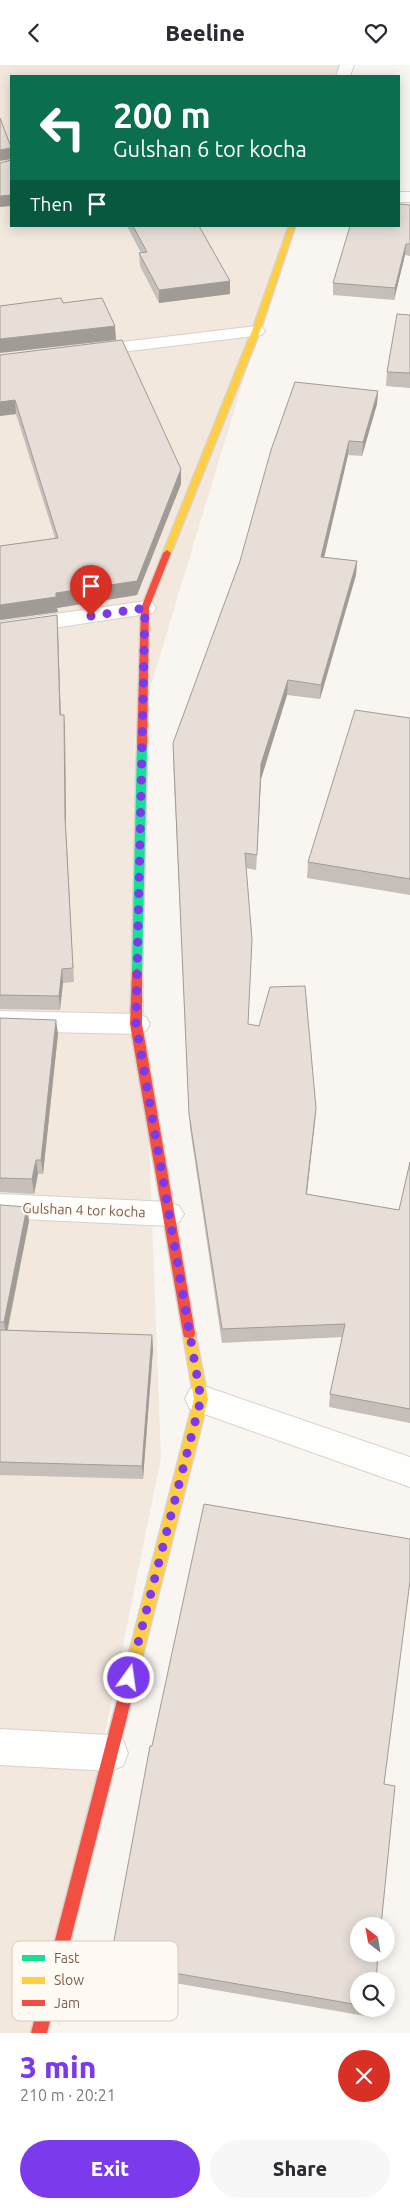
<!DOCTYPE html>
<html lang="en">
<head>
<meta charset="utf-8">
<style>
	:root { --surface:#fff; --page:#f7f7f7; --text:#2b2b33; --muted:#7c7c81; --accent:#7c3aed }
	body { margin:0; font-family:Ubuntu,sans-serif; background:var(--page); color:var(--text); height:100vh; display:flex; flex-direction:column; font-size:19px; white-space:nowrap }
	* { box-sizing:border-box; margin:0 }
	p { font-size:16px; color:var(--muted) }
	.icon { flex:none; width:28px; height:28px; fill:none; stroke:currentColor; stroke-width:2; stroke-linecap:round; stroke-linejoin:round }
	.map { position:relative; height:1968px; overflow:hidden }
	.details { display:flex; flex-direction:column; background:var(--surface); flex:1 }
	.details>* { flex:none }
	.hud { position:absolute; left:10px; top:10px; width:390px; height:152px; border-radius:0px; box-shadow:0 2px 12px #0003; background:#0b6e4f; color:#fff; overflow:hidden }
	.needle { width:32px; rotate:329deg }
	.buttons { position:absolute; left:350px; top:1852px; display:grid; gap:10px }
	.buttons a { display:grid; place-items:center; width:45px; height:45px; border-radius:50%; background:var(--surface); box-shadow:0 2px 12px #0003; font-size:25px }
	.pin { position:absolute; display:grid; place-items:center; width:42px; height:42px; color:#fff; margin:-51px -21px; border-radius:50% 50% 50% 0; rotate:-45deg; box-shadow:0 0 5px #0007 }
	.pin .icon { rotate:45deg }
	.me { position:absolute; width:55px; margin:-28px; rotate:14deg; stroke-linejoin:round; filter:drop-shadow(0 0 4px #0008) }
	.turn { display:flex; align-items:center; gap:18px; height:105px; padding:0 20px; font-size:22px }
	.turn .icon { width:65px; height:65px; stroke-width:2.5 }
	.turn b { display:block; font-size:35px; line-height:42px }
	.then { display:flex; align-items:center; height:48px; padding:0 20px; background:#0003; gap:10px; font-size:19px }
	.round { display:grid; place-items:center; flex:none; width:52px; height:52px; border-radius:26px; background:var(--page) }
	.headline { display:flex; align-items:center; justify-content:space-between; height:85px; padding:0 20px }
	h1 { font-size:30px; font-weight:800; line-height:38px; color:var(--accent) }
	.action { display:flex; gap:10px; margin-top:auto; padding:10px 20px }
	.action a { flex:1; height:58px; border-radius:30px; background:var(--accent); color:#fff; font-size:20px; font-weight:800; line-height:58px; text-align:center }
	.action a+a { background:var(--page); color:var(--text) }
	header { display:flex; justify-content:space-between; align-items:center; height:65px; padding:0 20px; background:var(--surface); font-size:22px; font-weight:800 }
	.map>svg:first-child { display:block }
</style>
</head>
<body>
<header><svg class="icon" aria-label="back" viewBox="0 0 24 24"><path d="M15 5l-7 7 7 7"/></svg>Beeline<svg class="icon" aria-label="heart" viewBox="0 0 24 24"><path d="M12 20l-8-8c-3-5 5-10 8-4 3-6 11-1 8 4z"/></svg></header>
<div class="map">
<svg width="410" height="1968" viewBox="0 0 410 1968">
	<rect width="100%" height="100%" fill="#f9f5f0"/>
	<polygon fill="#f2e8de" points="0,0 343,0 336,11 11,11 11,161 290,161 134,676 161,1393 44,1968 0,1968"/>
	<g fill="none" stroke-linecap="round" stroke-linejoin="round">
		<defs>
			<g id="street">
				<polygon points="340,0 354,0 350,11 336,11"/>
				<rect x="399" y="127" width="11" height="10"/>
				<polygon points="256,261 262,262 265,266 262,270 89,291 83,290 80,286 83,282 89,281"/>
				<polygon points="145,536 153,538 156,543 153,548 0,571 0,557"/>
				<polygon points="0,946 136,949 146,952 150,959 146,966 136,969 0,966"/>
				<polygon points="0,1129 169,1137 179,1141 184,1149 179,1157 169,1161 0,1153"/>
				<polygon points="201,1320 410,1392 410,1422 190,1344 185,1334 190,1324"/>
				<polygon points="0,1664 110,1670 123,1675 128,1688 123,1701 110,1706 0,1700"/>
			</g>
			<polygon id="fast" points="142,678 147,681 142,907 137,911 132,907 137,681"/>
			<g id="slow">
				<polygon points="289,161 295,161 260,266 171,488 167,491 164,490 163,488 252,266"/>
				<polygon points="189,1263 194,1264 195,1268 208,1334 132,1632 130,1637 125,1639 120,1637 118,1632 194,1334 183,1268 184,1264"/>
			</g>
			<g id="jam">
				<polygon points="167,485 171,488 149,543 147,681 142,684 137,681 141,543 163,488"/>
				<polygon points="137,903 142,907 142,959 195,1268 194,1272 189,1273 184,1272 183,1268 130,959 132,907"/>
				<polygon points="125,1625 130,1627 132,1632 47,1968 31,1968 118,1632 120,1627"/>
			</g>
		</defs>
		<use href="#street" stroke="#d7d1cb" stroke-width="2"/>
		<use href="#fast" stroke="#d9d2cb" stroke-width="3"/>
		<use href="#slow" stroke="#d9d2cb" stroke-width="3"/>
		<use href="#jam" stroke="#d9d2cb" stroke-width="3"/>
		<use href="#street" fill="#fefefd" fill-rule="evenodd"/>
		<use href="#fast" fill="#16e098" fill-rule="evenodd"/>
		<use href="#slow" fill="#ffcf43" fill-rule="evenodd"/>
		<use href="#jam" fill="#f24e42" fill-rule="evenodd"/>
	</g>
	<g fill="#c6bfb9">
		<polygon points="410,140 410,191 405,190 394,235 333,230 333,218"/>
		<polygon points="127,161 199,161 230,216 230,229 159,238 140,201 139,188 141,188"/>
		<polygon points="410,250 410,323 386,321 387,307"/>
		<polygon points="0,290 181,404 181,419 137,530 57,543 58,547 0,555 0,481 55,473 16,349 0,351"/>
		<polygon points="378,326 377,339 362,391 348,390 324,492 357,496 356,510 320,634 287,630 261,714 256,805 246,803 248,959 316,1043 307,1129 399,1145 410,1097 410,1358 329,1342 330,1329 342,1272 222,1278 190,1063 173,692 173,678"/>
		<polygon points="57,550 61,650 65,664 66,767 74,917 63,918 60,945 0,944 0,558"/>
		<polygon points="410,653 410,830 307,813 308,797"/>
		<polygon points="0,953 58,969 43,1109 38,1109 34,1129 0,1127"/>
		<polygon points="0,1140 27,1142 29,1156 8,1265 152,1270 153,1284 143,1414 0,1410"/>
		<polygon points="384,1719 359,1916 359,1944 373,1944 371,1952 111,1907 110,1897"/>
	</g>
	<g fill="#a19b96">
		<polygon points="11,83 11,94 0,96 0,85"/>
		<polygon points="11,130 11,141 0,142 0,131"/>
		<polygon points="406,179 405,190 394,235 395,223"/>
		<polygon points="230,216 230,229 159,238 159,225"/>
		<polygon points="115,261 116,275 0,288 0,274"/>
		<polygon points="378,326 377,339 362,391 363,377"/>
		<polygon points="15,335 16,349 0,351 0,337"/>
		<polygon points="349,376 348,390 321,506 321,492"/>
		<polygon points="181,404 181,419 137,530 57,543 58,547 0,555 0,540 56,528"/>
		<polygon points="357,496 356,510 320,634 321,620"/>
		<polygon points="57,550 58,564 61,664 60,650"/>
		<polygon points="288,615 287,630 261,714 256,805 261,699"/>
		<polygon points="64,650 65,664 66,767 74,917 65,752"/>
		<polygon points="62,904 63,918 60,945 59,931"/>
		<polygon points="56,955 58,969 43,1109 41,1095"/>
		<polygon points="316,1043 315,1057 305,1143 306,1129"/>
		<polygon points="36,1095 38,1109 34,1129 32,1114"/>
		<polygon points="27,1142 29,1156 6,1271 4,1257"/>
		<polygon points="152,1270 153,1284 143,1414 142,1401"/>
	</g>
	<g fill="#e6ded7" stroke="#a19b96">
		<polygon points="0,53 11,82 11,83 0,85"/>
		<polygon points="11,95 11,130 0,131 0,98"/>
		<polygon points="399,139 410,140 410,179 406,179 395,223 333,218 350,161 399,161"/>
		<polygon points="133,161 199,161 230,216 159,225 139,188 147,187"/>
		<polygon points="61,233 63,238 102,233 115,261 0,274 0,241"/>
		<polygon points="397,249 410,250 410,308 387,307"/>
		<polygon points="122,275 181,404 137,516 56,528 56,532 0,540 0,481 58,473 15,335 0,337 0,290"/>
		<polygon points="295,317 378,326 363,377 349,376 321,492 357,496 321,620 288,615 261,699 257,790 245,788 252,875 248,959 259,961 270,922 305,921 316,1043 306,1129 399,1145 410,1097 410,1344 330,1329 345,1259 222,1264 189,1049 173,678 240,496 271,385"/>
		<polygon points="57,550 60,650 64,650 65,752 73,903 62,904 59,931 0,930 0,558"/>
		<polygon points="355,645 410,653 410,814 308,797"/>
		<polygon points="0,953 56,955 41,1095 36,1095 32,1114 0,1113"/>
		<polygon points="0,1140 27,1142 4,1257 0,1257"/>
		<polygon points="0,1265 152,1270 142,1401 0,1397"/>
		<polygon points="204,1439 410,1474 410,1516 384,1719 395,1721 381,1861 359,1861 359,1889 378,1889 376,1916 359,1916 359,1940 110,1897 150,1681 152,1681"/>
	</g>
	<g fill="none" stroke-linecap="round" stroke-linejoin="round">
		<polyline stroke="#7c3aed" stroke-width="9" stroke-dasharray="0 16.2" points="91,551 145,543 136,959 201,1334 129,1613"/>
	</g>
	<g text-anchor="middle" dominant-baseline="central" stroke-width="4" stroke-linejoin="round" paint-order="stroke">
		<g font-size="14" fill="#7a5c4d" stroke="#fffaf3">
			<text transform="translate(84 1145) rotate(2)">Gulshan 4 tor kocha</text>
		</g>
	</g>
	<rect x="12" y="1876" width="166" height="80" rx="8" fill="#fffaf3" stroke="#d7cbc1" stroke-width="1"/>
	<rect x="22" y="1890" width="23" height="6" fill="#16e098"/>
	<rect x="22" y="1912" width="23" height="7" fill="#ffcf43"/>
	<rect x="22" y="1935" width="23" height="6" fill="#f24e42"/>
	<g font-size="14" fill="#7a5c4d">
		<text x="54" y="1898">Fast</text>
		<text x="54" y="1920">Slow</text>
		<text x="54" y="1943">Jam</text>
	</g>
</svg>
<div class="buttons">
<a><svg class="needle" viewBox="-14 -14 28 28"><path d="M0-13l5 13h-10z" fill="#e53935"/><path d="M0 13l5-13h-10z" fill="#7c7c81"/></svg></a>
<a><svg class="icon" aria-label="search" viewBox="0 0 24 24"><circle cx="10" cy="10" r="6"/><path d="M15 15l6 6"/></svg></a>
</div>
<div class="pin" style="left:91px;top:551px;background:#d93025"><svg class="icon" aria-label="arrive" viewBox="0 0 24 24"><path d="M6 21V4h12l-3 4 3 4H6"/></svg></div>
<svg class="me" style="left:129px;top:1613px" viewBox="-20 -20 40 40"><circle r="17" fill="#7c3aed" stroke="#fff" stroke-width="3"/><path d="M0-11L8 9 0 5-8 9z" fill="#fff"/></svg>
<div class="hud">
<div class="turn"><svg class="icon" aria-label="left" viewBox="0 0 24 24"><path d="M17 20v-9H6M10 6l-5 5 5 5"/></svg><div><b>200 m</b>Gulshan 6 tor kocha</div></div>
<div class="then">Then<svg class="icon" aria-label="arrive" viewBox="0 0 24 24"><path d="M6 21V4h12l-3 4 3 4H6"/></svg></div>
</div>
</div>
<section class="details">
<div class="headline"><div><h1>3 min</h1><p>210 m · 20:21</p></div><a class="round" style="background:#d93025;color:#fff"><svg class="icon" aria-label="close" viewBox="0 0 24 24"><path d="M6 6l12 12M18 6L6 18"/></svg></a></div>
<div class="action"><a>Exit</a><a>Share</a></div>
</section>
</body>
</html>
